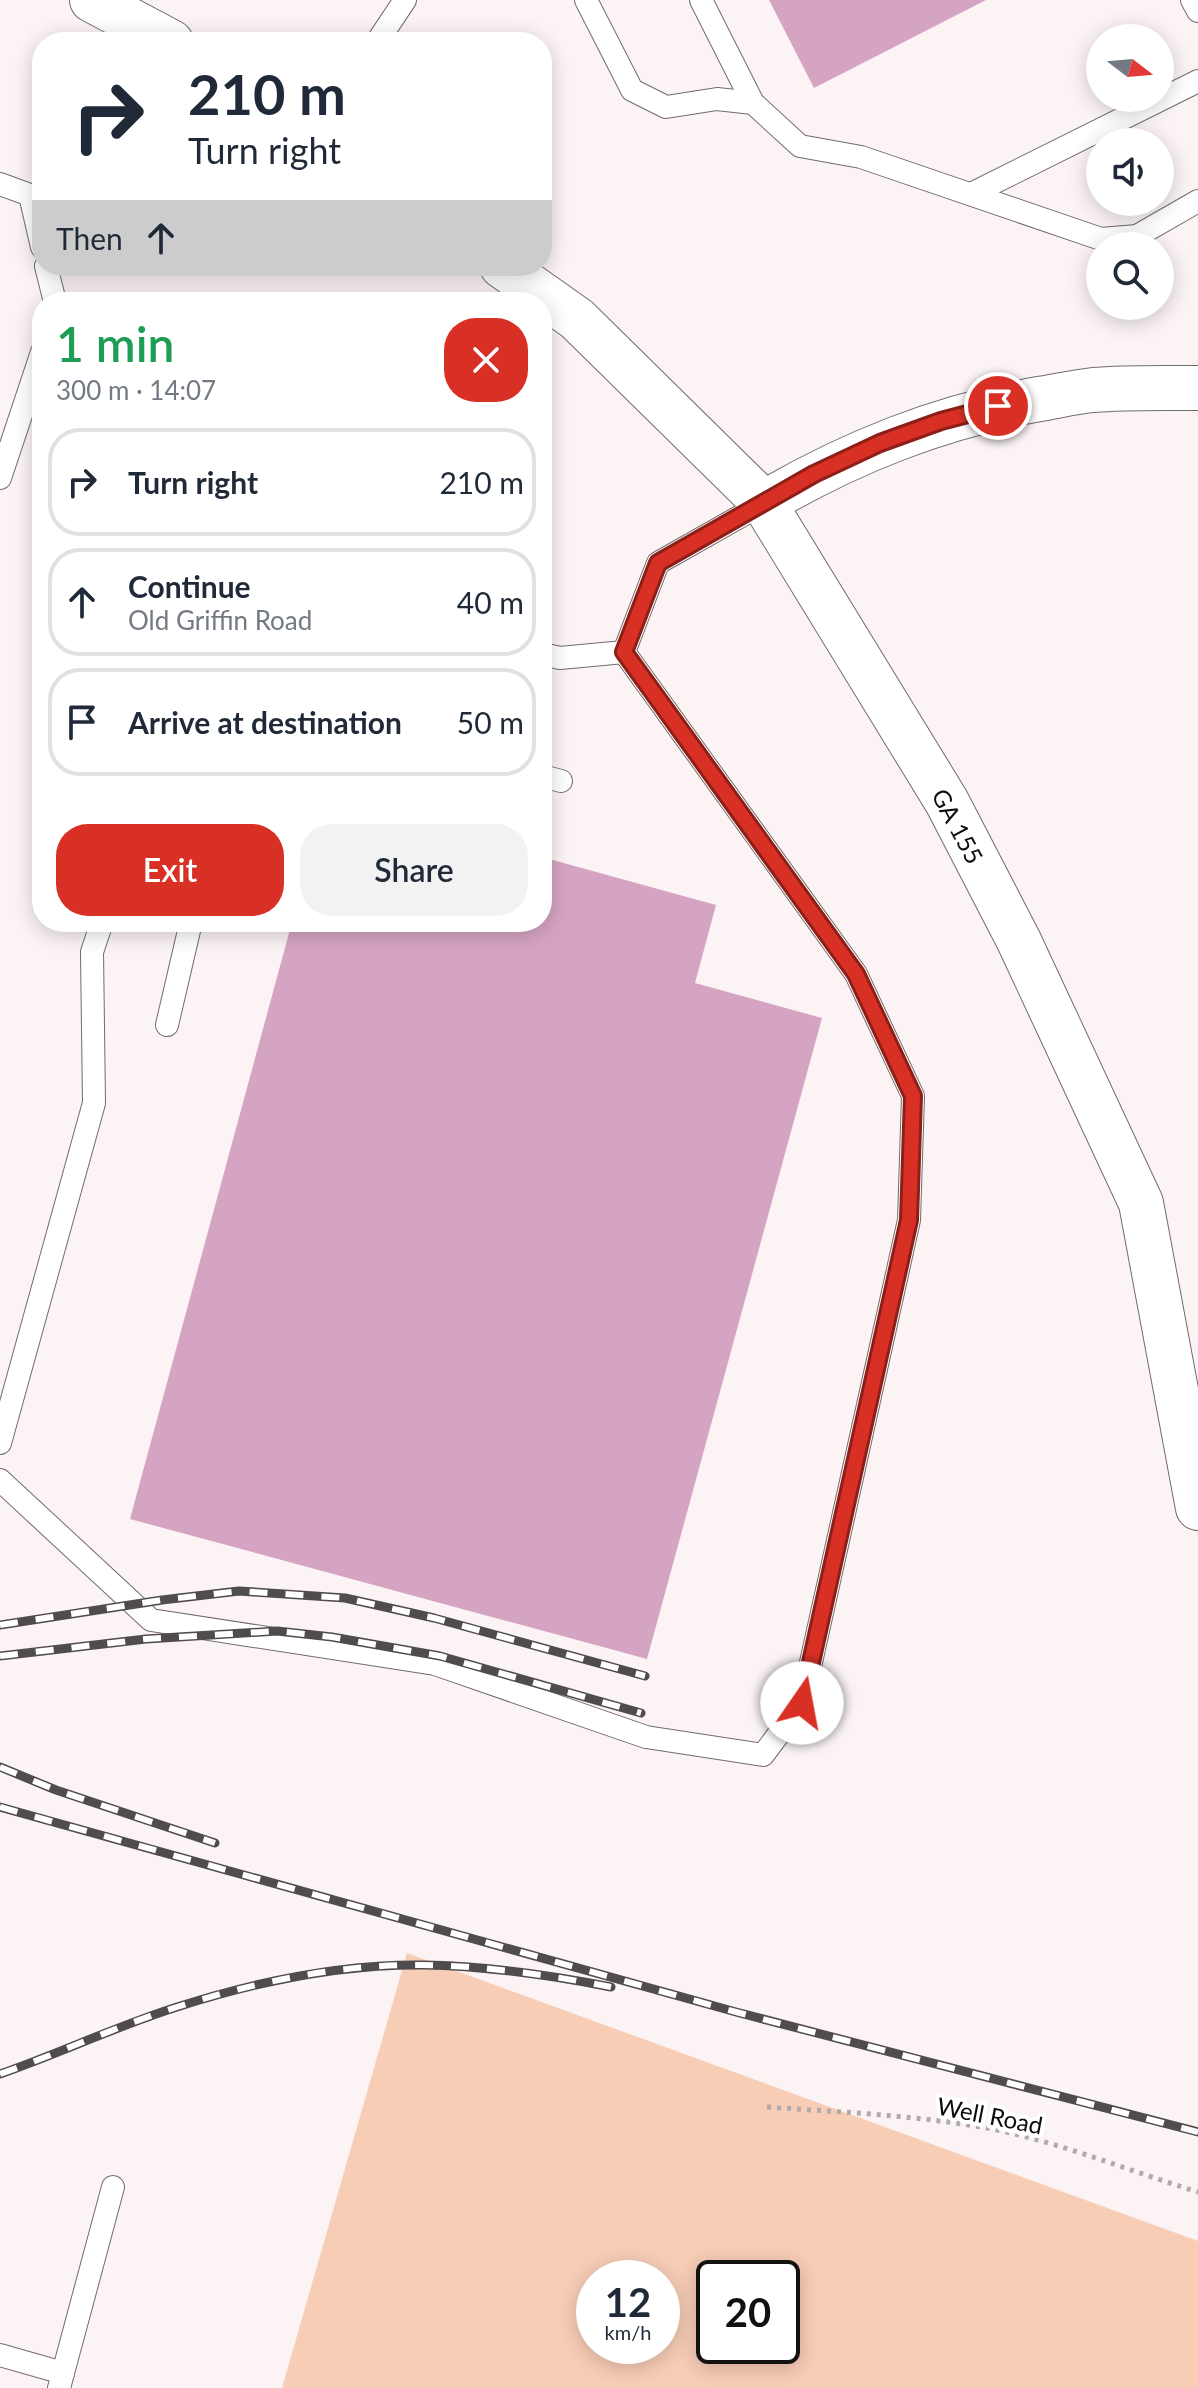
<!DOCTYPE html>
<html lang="en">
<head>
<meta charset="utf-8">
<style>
	:root { --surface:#fff; --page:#f2f2f3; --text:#1f2937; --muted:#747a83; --line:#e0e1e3; --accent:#d93025 }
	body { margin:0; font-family:Lato,sans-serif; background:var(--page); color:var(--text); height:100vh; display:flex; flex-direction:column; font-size:30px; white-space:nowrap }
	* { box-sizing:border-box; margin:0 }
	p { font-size:26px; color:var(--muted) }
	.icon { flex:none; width:44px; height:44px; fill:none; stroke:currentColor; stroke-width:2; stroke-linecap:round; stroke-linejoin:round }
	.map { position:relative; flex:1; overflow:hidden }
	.drawer { position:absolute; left:32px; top:292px; width:520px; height:640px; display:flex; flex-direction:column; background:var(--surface); border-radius:32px; box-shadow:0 4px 20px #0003 }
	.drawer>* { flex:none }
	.banner { position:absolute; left:32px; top:32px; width:520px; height:244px; border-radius:32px; box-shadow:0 4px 20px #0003; background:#fff; color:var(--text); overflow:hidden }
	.needle { width:52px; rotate:106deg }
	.controls { position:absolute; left:1086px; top:24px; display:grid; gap:16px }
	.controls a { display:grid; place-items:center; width:88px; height:88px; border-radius:50%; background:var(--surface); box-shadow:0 4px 20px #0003; font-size:40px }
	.speed { position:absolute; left:576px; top:2260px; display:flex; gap:16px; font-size:40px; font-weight:700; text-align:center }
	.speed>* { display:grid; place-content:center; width:104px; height:104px; border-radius:50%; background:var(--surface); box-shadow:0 4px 20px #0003; line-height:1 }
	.speed small { font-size:20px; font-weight:400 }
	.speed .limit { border:4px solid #111; border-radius:12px; background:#fff; color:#111 }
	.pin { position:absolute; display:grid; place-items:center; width:68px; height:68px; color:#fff; margin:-34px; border:4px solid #fff; border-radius:50%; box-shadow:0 2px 8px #0007 }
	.me { position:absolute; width:88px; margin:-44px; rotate:12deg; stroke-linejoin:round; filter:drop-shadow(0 0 6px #0008) }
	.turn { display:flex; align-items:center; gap:28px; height:168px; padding:0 24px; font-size:36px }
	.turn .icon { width:104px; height:104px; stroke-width:2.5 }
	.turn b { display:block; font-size:56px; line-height:68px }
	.then { display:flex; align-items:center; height:76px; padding:0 24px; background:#0003; gap:16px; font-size:30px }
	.round { display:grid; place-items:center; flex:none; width:84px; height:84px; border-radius:32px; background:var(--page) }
	.summary { display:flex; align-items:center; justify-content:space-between; height:136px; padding:0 24px }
	h1 { font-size:48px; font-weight:600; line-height:60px; color:#1e9e55 }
	.button { display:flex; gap:16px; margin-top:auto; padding:16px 24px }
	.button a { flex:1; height:92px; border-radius:32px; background:var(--accent); color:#fff; font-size:32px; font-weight:600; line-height:92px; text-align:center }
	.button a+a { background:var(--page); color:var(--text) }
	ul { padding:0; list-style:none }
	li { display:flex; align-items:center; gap:24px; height:108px; margin:0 16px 12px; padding:0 8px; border:4px solid var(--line); border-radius:32px }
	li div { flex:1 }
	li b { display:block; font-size:30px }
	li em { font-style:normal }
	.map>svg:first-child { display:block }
</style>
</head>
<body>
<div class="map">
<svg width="1198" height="2388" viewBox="0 0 1198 2388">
	<rect width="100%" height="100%" fill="#fbf3f4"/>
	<path fill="#f8cdb6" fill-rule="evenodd" d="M 407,1953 L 1198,2241 L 1198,2388 L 282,2388 ZM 594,2278 L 662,2278 L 662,2346 L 594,2346 ZM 714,2278 L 782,2278 L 782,2346 L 714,2346 Z"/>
	<g fill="#d6a4c3">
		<polygon points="769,0 986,0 814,88"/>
		<polygon points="542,857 716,905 695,983 822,1018 647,1659 130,1519 292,922 542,922"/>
	</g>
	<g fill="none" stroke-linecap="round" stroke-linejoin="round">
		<defs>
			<g id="service">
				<polyline points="586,0 632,90 666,107 717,99 753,103 800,146 861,157 1101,239 1137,236 1198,201"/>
				<polyline points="701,0 753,103"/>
				<polyline points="1192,0 1198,11"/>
				<polyline points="377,42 405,0"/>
				<polyline points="0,184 30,195 42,247"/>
				<polyline points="971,194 1198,81"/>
				<polyline points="46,266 55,302"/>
				<polyline points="0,478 42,352"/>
				<polyline points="542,654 560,658 624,652 658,563 764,503"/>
				<polyline points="542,776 561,781"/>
				<polyline points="167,1025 191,922"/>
				<polyline points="0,1443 94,1103 92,952 102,922"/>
				<polyline points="0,1480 151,1620 435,1664 646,1737 763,1755 802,1703 909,1220 913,1096 856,974 624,652"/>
				<polyline points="0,2355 63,2373 59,2388"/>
				<polyline points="63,2373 113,2187"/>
			</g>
			<path id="minor" d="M 764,503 C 851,452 939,417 1039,399 C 1057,396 1075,392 1093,390 C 1128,387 1163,388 1198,388"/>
			<g id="secondary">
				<polyline points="92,0 171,42"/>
				<polyline points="502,266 577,319 764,503 947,802 1019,941 1141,1203 1198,1508"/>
			</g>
		</defs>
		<use href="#service" stroke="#726b6d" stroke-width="24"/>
		<use href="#minor" stroke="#726b6d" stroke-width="46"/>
		<use href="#secondary" stroke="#726b6d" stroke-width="46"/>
		<path stroke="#b0aaab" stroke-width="5" stroke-dasharray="4 6" stroke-linecap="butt" d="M 767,2107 C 839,2112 910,2115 981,2127 C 1055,2140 1126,2170 1198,2192"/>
		<use href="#service" stroke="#fff" stroke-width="22"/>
		<use href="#minor" stroke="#fff" stroke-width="44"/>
		<use href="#secondary" stroke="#fff" stroke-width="44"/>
		<defs>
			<g id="rail">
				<polyline points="0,1625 162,1600 239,1591 345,1598 434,1618 645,1676"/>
				<polyline points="0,1656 146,1639 277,1631 332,1637 440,1656 641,1713"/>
				<polyline points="0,1767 56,1790 215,1843"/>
				<polyline points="0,1807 736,2012 1198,2132"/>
				<path d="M 0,2074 C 60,2053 117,2026 177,2007 C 255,1982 340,1964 423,1965 C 485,1966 550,1975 611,1987"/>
			</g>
		</defs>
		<use href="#rail" stroke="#504c4d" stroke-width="9"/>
		<use href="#rail" stroke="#fff" stroke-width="6" stroke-dasharray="18" stroke-linecap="butt"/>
	</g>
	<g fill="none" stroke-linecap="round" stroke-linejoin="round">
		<defs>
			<polyline id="route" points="802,1703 909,1220 913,1096 856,974 624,652 658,563 814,474 880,443 941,421 998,406"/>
		</defs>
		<use href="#route" stroke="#8d1f18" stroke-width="20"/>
		<use href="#route" stroke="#d93025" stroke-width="14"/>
	</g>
	<g text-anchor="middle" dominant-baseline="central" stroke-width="8" stroke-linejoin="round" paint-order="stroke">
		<g font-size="24" fill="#0d0b0b" stroke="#fff">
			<text transform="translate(958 826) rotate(62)">GA 155</text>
			<text transform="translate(990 2115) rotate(11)">Well Road</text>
		</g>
	</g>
</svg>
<div class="controls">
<a><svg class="needle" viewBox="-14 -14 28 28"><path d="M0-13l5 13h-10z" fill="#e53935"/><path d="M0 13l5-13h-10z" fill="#747a83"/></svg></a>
<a><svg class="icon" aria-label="sound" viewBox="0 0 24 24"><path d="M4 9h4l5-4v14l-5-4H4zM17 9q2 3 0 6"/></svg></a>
<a><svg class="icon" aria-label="search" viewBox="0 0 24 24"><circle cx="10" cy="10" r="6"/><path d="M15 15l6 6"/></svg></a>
</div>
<div class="speed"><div>12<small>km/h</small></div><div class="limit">20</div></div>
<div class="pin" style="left:998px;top:406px;background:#d93025"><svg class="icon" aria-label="arrive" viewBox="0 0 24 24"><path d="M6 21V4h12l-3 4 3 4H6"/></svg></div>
<svg class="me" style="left:802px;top:1703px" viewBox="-20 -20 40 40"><circle r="19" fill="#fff"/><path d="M0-13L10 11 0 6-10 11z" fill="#d93025"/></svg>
<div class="banner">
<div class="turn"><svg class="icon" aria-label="right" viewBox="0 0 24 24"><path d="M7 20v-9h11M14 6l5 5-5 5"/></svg><div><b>210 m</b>Turn right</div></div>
<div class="then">Then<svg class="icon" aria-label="ahead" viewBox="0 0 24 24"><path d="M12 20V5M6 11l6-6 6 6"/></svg></div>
</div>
<section class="drawer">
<div class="summary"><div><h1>1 min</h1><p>300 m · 14:07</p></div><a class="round" style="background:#d93025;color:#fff"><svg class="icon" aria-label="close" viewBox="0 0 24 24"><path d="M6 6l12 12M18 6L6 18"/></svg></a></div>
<ul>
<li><svg class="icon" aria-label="right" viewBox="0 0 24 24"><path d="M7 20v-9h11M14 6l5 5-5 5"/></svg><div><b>Turn right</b></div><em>210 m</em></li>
<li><svg class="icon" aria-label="ahead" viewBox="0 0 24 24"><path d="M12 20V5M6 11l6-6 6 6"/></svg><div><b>Continue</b><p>Old Griffin Road</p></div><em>40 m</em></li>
<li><svg class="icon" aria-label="arrive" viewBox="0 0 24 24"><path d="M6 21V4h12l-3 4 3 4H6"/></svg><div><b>Arrive at destination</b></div><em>50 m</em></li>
</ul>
<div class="button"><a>Exit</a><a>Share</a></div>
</section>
</div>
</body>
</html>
